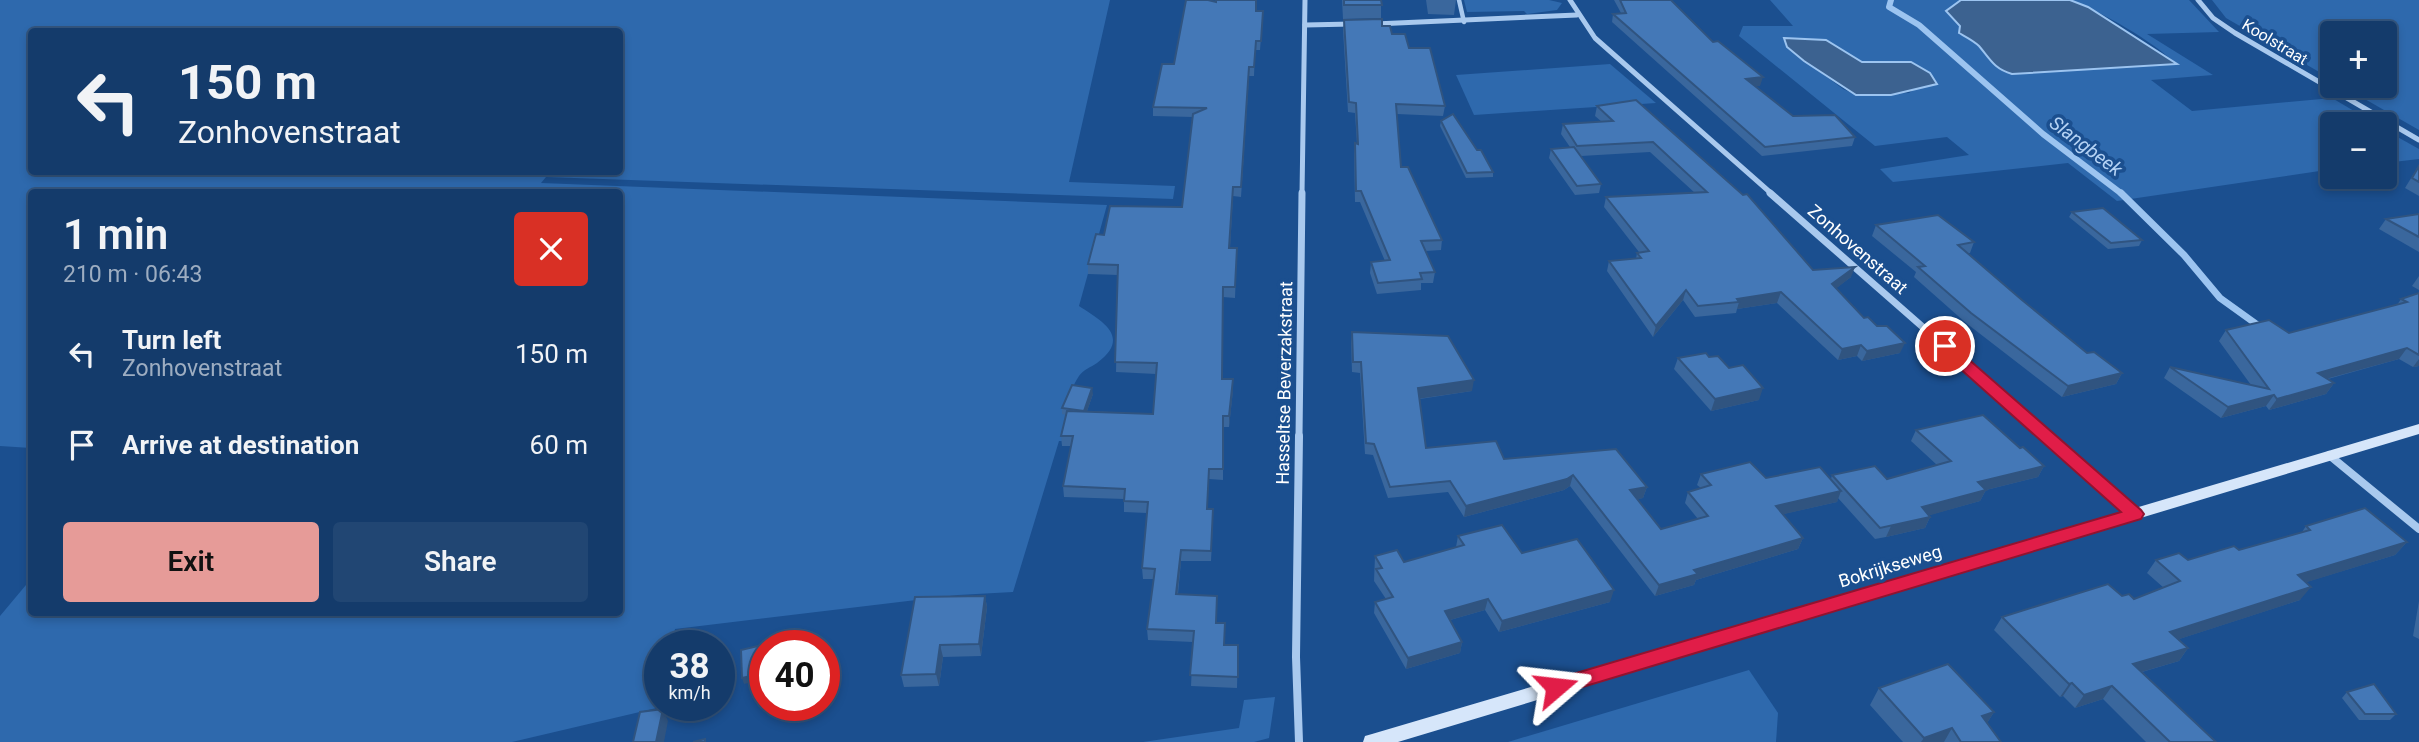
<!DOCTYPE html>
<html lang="en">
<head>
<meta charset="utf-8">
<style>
	:root { --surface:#143b6b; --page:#214673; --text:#f1f3f6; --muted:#9dadc1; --line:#33557e; --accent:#e69b98 }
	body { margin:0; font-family:Roboto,sans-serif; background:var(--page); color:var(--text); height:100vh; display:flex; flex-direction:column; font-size:26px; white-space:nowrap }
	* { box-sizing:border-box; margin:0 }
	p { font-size:23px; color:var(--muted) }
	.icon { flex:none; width:38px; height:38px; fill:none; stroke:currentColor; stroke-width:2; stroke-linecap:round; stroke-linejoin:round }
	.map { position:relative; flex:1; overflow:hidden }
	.side { position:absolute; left:28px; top:189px; width:595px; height:427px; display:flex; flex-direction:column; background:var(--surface); border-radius:7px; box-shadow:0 4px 10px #0003,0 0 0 2px var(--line) }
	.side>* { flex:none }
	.hud { position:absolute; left:28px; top:28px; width:595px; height:147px; border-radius:7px; box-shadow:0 4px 10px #0003,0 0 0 2px var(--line); background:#143b6b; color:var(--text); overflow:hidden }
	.fabs { position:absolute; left:2320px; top:21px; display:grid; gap:14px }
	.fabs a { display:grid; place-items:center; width:77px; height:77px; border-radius:7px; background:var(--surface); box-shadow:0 4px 10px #0003,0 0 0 2px var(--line); font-size:35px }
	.speed { position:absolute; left:644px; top:630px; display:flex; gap:14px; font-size:35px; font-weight:700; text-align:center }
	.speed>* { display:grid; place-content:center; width:91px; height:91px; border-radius:50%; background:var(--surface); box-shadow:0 4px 10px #0003,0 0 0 2px var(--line); line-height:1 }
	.speed small { font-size:18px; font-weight:400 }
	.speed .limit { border:10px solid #d22; background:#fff; color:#111 }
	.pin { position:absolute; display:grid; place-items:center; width:60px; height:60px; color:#fff; margin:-30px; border:4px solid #fff; border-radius:50%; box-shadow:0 2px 7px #0007 }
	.me { position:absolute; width:77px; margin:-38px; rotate:73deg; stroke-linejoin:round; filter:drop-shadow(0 0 5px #0008) }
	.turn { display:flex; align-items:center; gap:24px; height:147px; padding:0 35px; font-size:32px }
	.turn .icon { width:91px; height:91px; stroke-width:2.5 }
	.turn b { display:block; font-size:49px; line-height:60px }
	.round { display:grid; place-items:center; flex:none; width:74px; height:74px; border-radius:7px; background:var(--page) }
	.head { display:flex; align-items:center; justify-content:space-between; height:119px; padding:0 35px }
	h1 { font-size:42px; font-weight:600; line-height:52px }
	.primary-button { display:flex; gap:14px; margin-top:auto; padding:14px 35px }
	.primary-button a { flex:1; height:80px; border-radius:7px; background:var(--accent); color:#111; font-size:28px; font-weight:600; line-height:80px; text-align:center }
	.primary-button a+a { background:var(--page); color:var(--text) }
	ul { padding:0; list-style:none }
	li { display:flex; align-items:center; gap:21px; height:91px; padding:0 35px }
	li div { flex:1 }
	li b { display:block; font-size:26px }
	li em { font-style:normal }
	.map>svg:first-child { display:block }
</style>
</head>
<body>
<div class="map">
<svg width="2419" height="742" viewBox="0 0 2419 742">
	<rect width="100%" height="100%" fill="#1b4f8f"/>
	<g fill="#2e69ad" fill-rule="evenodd">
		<path d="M 0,0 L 1110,0 L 1069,182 L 1175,186 L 1173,199 L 546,177 L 541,183 L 1107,205 L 1079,306 C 1102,321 1132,337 1097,363 C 1091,367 1083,370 1079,376 C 1072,386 1068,401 1063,412 L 1118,443 L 1059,441 L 1013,592 L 958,595 L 675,629 L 672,646 L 660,646 L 661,707 L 512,742 L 0,742 L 0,616 L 31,579 L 32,612 L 620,612 L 620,192 L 32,192 L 31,448 L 0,446 ZM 32,32 L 620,32 L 620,172 L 32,172 Z"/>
		<polygon points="1464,0 1549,0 1562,3 1557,10 1527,14 1524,11 1467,12"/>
		<path d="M 1770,0 L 1970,0 L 2013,74 L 2176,64 C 2153,41 2102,12 2070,0 L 2189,0 L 2219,32 L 2147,34 L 2213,75 L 2151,80 L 2192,111 L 2332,98 L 2376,124 L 2333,124 L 2333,169 L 2117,201 L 2068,163 L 1893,182 L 1880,169 L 1969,155 L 1947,137 L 1875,146 L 1739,36 L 1743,26 L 1793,26 ZM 1826,40 L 1862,62 L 1937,83 L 1919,86 L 1909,93 L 1856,95 L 1843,89 L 1787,47 Z"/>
		<polygon points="2212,0 2419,0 2419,130 2342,86 2385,86 2385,33 2333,33 2333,80 2226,18"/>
		<polygon points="1610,64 1656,103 1474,115 1456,75"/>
		<polygon points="2385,130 2419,149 2419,159 2385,163"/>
		<polygon points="1749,670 1778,713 1776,742 1508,742"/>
		<polygon points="1275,697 1269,738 1254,742 1143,742 1239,728 1244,700"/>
	</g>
	<g fill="#3c6290" stroke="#9cc4f0" stroke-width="2">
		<path d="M 1961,0 L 2070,0 L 2088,7 L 2177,64 L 2012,74 C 1994,69 1990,59 1979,46 C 1974,41 1966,37 1959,33 L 1960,26 L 1946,11 Z"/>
		<polygon points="1784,38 1826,40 1862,62 1911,62 1930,73 1937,84 1891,95 1856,95 1804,61 1787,47"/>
	</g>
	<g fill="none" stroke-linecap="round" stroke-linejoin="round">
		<polyline stroke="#9cc4f0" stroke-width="6" points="1891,0 1889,7 1919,25 2043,134 2122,194"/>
		<polyline stroke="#9cc4f0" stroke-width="7" points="2121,193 2184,255 2220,298 2259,326"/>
		<polyline stroke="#a9c9ee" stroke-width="4.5" points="1459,0 1464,22"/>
		<g stroke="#a9c9ee" stroke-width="5">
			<polyline points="1570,0 1595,38 1772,194"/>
			<polyline points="2198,0 2213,18 2235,33 2419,140"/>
			<polyline points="1375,24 1577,15"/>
			<polyline points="1305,25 1352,24"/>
			<polyline points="1302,194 1305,0"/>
		</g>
		<g stroke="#a9c9ee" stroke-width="7">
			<polyline points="1770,193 2048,437"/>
			<polyline points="1299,437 1302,193"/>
		</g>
		<g stroke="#a9c9ee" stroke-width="8">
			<polyline points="2046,436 2135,514"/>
			<polyline points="2329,455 2419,529"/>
			<polyline points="1299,742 1296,657 1299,436"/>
		</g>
		<polygon fill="#d6e6fa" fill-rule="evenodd" points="2419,424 2419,434 1398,742 1363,742 1365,736 1372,734"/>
	</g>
	<g fill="#3a679d">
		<polygon points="1342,0 1381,0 1381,18 1343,19"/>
		<polygon points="1426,0 1456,0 1454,15 1428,14"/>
		<polygon points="1614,0 1671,0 1713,42 1760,86 1755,86 1793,116 1855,137 1852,146 1762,156 1612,22 1613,14 1621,13"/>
		<polygon points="1256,11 1263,11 1260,50 1255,50 1254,76 1249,76 1241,197 1233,196 1230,248 1237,248 1235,298 1223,297 1222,379 1233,390 1229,427 1223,427 1223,480 1209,479 1207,509 1213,520 1211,561 1181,561 1178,594 1216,623 1225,645 1238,645 1237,688 1191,686 1193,642 1148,640 1147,629 1154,579 1143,579 1142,568 1147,513 1124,512 1124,499 1064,497 1063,486 1071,446 1062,446 1061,436 1066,415 1062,414 1062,408 1093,394 1087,411 1153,414 1156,374 1116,372 1118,275 1088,274 1088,264 1104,235 1182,207 1193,117 1153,116 1153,107 1174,64"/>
		<polygon points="1344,20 1382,26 1392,34 1409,48 1445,106 1443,116 1397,114 1401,167 1442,240 1441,250 1426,251 1435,272 1433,283 1421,283 1421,290 1377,294 1370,273 1371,262 1385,261 1360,202 1355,202 1354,154 1355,143 1357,144 1355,113 1348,112 1343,30"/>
		<polygon points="1636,100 1813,270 1851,277 1836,288 1864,318 1900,353 1862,361 1857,356 1838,360 1777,303 1737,309 1736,313 1695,317 1683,300 1653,337 1607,271 1609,261 1636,259 1637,253 1639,252 1604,207 1606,197 1695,193 1650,152 1581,156 1601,184 1599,193 1575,195 1549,158 1551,149 1570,147 1561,134 1563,124 1602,122 1595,116 1597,106"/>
		<polygon points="1441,121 1477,150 1493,172 1493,177 1466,178 1440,126"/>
		<polygon points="2419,165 2419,196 2405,188"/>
		<polygon points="2072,212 2142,240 2139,246 2108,249 2069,217"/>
		<polygon points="2419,214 2419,252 2379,229 2386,219"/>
		<polygon points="1876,225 1974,242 1970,253 1968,253 2022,300 2087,353 2122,373 2116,384 2062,397 1966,323 1914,277 1916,272 1872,236"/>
		<polygon points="2419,276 2419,290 2412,286"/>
		<polygon points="2419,293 2419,366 2413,367 2399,359 2328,379 2334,383 2326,394 2269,410 2266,406 2221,418 2164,378 2170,367 2251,385 2219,341 2226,330 2289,333 2397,305 2401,299"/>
		<polygon points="1352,332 1472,391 1420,399 1426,448 1504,459 1647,487 1643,498 1637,499 1661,529 1698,519 1685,503 1688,492 1701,488 1697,485 1701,474 1766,478 1831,479 1832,475 1887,479 1937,465 1911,441 1916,430 2020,448 2044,466 2038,477 1986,490 1980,501 1929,515 1930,517 1925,528 1886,537 1875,539 1838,498 1837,502 1783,514 1803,538 1798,549 1696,580 1694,585 1655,596 1570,486 1564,490 1464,517 1448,492 1388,498 1373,455 1365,454 1360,373 1352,372 1351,342"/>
		<polygon points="1709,357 1729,368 1759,400 1711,411 1674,369 1678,358"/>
		<polygon points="2306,526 2407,542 2395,555 2306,582 2300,600 2179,639 2188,648 2179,661 2142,672 2216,742 2146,742 2103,699 2075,708 2063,696 2060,697 1994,630 2002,617 2122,596 2134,599 2164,588 2147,573 2156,560 2188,560 2239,550 2302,532"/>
		<polygon points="1458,536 1522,553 1610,602 1499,632 1485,610 1450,620 1462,642 1460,653 1406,669 1374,613 1375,602 1386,599 1374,581 1375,556 1404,562 1456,547"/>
		<polygon points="985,596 987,607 981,656 943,657 939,686 904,687 901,675"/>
		<polygon points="2419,601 2419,639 2413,636"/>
		<polygon points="1879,688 1994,712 1987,723 2001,742 1903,742 1870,705"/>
		<polygon points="2347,692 2396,714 2390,720 2359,720 2342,698"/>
	</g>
	<g fill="#305480">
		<polygon points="1763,77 1760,86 1744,88 1746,79"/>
		<polygon points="1855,267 1851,277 1828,295 1832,284"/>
		<polygon points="1686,290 1683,300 1653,337 1656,326"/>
		<polygon points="1781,292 1777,303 1737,309 1739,302 1737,299"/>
		<polygon points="1905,343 1900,353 1862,361 1867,351"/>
		<polygon points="1861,345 1857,356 1838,360 1842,349"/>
		<polygon points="2407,348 2399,359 2311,383 2318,373"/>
		<polygon points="2419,359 2419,366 2413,367"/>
		<polygon points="2122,373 2116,384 2062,397 2068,386"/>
		<polygon points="1233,379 1233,390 1229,427 1229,416"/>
		<polygon points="1474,380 1472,391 1417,399 1418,388"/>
		<polygon points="2334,383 2326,394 2269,410 2277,399"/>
		<polygon points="1092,388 1093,394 1085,417 1084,411"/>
		<polygon points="1763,388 1759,400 1711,411 1715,399"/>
		<polygon points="2274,395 2266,406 2221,418 2228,407"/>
		<polygon points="2044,466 2038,477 1986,490 1980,501 1917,519 1922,507 1978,482"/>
		<polygon points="1573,475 1570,486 1564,490 1464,517 1466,506"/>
		<polygon points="1647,487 1643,498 1627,502 1630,490"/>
		<polygon points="1841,491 1837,502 1771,517 1776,506"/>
		<polygon points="1930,517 1925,528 1886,537 1891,526"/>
		<polygon points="1803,538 1798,549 1696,580 1694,585 1655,596 1659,585 1694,570"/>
		<polygon points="2407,542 2395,555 2288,588 2298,575"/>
		<polygon points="1181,550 1181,561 1176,605 1176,594"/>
		<polygon points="2311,587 2300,600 2161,645 2170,632"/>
		<polygon points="1614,590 1610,602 1499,632 1502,621"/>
		<polygon points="985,596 987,607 981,656 979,644"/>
		<polygon points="1488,599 1485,610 1443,622 1445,611"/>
		<polygon points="1462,642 1460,653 1406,669 1408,658"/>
		<polygon points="762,645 764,651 765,679 744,684 742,678"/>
		<polygon points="940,645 943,657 939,686 936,674"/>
		<polygon points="2188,648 2179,661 2124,677 2133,664"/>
		<polygon points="2072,683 2063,696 2060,697 2069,684"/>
		<polygon points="2112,686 2103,699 2075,708 2084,695"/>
		<polygon points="663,709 668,721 664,742 656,742"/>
		<polygon points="1994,712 1984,728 1982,716"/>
		<polygon points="1952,728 1944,742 1921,742 1924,738"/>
	</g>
	<g fill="#4478b7" stroke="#305480" stroke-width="2">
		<polygon points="1186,0 1208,0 1216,2 1216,0 1256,0 1256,11 1263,11 1261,41 1256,41 1254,67 1249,67 1241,187 1233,187 1229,248 1237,248 1235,287 1223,287 1222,379 1233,379 1229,416 1223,416 1223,469 1209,469 1207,509 1213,509 1211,551 1181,550 1176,594 1217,596 1216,623 1225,623 1224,645 1238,645 1238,677 1190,675 1194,631 1147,629 1155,569 1142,568 1148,502 1124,501 1125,489 1063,486 1073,436 1061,436 1067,411 1153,414 1157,363 1115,362 1118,265 1088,264 1096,234 1104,235 1110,206 1182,207 1193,114 1207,108 1153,107 1162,64 1174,64"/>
		<polygon points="1344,0 1381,0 1382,5 1344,5"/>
		<polygon points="1620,0 1671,0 1713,42 1718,41 1763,77 1746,79 1793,116 1835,115 1855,137 1765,147 1613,14 1626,13"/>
		<polygon points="1382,19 1382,26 1390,26 1392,34 1405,34 1409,48 1430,48 1445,106 1396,104 1401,167 1408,167 1442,240 1421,241 1435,272 1420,273 1422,279 1378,283 1371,262 1390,260 1361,191 1356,191 1355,143 1358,144 1356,103 1349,102 1344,20"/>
		<polygon points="1636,100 1743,195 1747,194 1813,270 1855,267 1832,284 1864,318 1868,317 1877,326 1887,326 1905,343 1867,351 1861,345 1842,349 1781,292 1737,299 1739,302 1698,306 1686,290 1656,326 1609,261 1641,258 1637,253 1649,251 1606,197 1707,192 1653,142 1577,146 1563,124 1613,121 1597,106"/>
		<polygon points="1453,114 1477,150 1481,150 1493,172 1467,173 1441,121"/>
		<polygon points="1574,147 1601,184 1577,186 1551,149"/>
		<polygon points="2419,166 2419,182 2412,178"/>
		<polygon points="2103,208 2142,240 2111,243 2072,212"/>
		<polygon points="2419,214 2419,237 2386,219"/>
		<polygon points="1938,215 1974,242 1958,245 2022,300 2087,353 2094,352 2122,373 2068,386 1971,313 1918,267 1925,266 1876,225"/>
		<polygon points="2419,293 2419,355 2407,348 2318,373 2334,383 2277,399 2274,395 2228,407 2170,367 2269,389 2226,330 2269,320 2289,333 2407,302 2401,299"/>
		<polygon points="1352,332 1448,336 1474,380 1418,388 1426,448 1496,441 1504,459 1616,449 1647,487 1630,490 1661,529 1708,516 1688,492 1711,485 1701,474 1750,462 1766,478 1820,467 1841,491 1776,506 1803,538 1694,570 1698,574 1659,585 1573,475 1567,479 1466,506 1450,481 1390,487 1374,444 1366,443 1361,362 1353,362"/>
		<polygon points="1706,353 1709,357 1718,356 1729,368 1743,365 1763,388 1715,399 1678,358"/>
		<polygon points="1072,385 1092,388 1084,411 1062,408"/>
		<polygon points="1983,415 2020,448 2023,447 2044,466 1978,482 1986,490 1922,507 1930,517 1880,528 1832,475 1875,466 1887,479 1951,461 1916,430"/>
		<polygon points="2365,508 2407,542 2298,575 2311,587 2170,632 2188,648 2133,664 2216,742 2170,742 2112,686 2084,695 2072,683 2069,684 2002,617 2108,584 2122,596 2129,594 2134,599 2180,581 2156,560 2179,553 2188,560 2234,546 2239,550 2310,530 2306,526"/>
		<polygon points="1502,525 1522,553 1577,539 1614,590 1502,621 1488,599 1445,611 1462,642 1408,658 1375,602 1393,597 1376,569 1382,568 1375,556 1397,550 1404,562 1464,545 1458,536"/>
		<polygon points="985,596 979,644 940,645 936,674 901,675 915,597"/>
		<polygon points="762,645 764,673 742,678 741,650"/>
		<polygon points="1948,664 1994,712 1982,716 2001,742 1961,742 1952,728 1924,738 1879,688"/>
		<polygon points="2374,684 2396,714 2365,714 2347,692"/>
		<polygon points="663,709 656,742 633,742 640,712"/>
		<polygon points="705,739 705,742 693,742"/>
	</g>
	<polygon fill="#e11d48" stroke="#92132f" stroke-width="2" points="1945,341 1950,343 2141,510 2144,514 2141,519 1556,695 1549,693 1546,687 1549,681 1556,679 2121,512 1939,350 1937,346"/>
	<g text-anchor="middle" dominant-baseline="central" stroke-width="7" stroke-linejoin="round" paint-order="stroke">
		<g font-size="16" fill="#fff" stroke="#1b4f8f">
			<text transform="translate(2275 42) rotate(31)">Koolstraat</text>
		</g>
		<g font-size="18" fill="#fff" stroke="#1b4f8f">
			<text transform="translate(1858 249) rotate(41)">Zonhovenstraat</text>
			<text transform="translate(1284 383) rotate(-89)">Hasseltse Beverzakstraat</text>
			<text transform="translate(1890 566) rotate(-17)">Bokrijkseweg</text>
		</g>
		<g font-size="19" font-style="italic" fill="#b5d3f5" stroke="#1b4f8f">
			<text transform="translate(2086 146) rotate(37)">Slangbeek</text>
		</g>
	</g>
</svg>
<div class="fabs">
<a>+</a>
<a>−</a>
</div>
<div class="speed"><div>38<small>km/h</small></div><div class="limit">40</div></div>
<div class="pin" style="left:1945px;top:346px;background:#d93025"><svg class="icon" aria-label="arrive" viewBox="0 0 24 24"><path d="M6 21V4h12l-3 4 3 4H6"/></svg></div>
<svg class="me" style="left:1556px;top:687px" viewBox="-20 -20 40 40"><path d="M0-17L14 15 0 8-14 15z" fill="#e11d48" stroke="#fff" stroke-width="4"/></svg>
<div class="hud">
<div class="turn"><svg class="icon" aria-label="left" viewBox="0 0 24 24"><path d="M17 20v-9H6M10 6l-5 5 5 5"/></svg><div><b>150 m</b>Zonhovenstraat</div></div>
</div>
<section class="side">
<div class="head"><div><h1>1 min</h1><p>210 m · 06:43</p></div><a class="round" style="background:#d93025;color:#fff"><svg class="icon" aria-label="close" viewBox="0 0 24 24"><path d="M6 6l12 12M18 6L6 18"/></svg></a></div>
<ul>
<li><svg class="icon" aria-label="left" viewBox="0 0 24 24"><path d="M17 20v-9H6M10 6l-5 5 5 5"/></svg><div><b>Turn left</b><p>Zonhovenstraat</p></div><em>150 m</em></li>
<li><svg class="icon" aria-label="arrive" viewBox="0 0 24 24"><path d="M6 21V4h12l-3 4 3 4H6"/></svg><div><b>Arrive at destination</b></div><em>60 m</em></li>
</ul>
<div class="primary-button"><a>Exit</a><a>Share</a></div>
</section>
</div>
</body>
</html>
